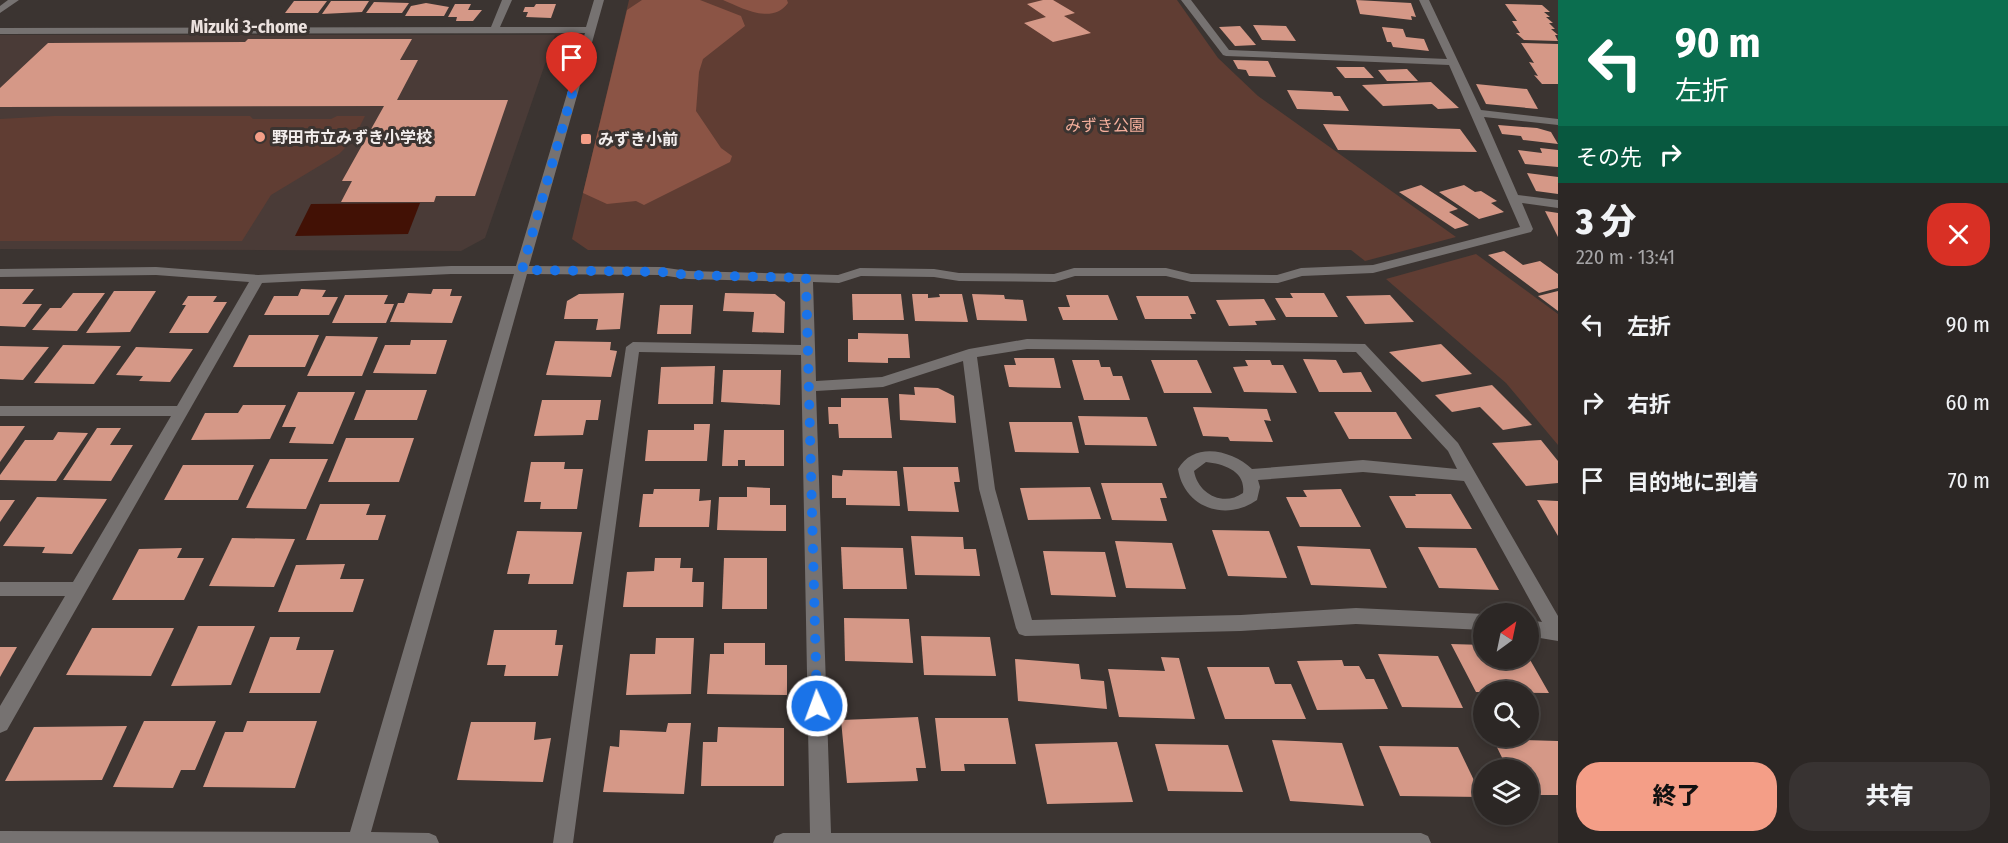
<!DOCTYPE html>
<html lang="ja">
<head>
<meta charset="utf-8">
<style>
	:root { --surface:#2c2725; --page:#383332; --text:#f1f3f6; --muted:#a6a5a7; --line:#484442; --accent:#f49e87 }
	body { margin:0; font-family:"Fira Sans Condensed","Noto Sans JP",sans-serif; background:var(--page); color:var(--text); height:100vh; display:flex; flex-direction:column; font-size:22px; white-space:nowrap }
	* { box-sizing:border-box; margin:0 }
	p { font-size:20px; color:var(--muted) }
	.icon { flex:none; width:33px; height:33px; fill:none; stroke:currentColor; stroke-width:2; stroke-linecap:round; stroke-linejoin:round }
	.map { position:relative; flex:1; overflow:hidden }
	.drawer { display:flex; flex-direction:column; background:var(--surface); width:450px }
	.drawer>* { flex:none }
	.banner { background:#0b6e4f; color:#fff; overflow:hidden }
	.needle { width:39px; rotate:33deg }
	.buttons { position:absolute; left:1473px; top:603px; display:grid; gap:12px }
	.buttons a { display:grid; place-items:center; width:66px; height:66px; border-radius:50%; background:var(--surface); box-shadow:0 3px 9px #0003,0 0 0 2px var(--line); font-size:30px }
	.pin { position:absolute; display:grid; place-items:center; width:51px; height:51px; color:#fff; margin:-62px -26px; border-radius:50% 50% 50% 0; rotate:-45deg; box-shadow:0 0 6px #0007 }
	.pin .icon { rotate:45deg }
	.me { position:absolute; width:66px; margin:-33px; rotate:358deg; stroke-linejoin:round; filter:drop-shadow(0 0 4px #0008) }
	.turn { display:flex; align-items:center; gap:21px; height:126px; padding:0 18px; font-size:27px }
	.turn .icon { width:78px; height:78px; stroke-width:2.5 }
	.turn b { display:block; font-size:42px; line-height:51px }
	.then { display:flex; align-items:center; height:57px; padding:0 18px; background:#0003; gap:12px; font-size:22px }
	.round { display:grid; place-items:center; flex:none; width:63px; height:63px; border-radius:24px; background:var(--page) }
	.headline { display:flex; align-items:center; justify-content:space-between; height:102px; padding:0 18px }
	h1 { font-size:36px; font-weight:800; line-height:45px }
	.primary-button { display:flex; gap:12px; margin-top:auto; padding:12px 18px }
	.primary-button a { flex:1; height:69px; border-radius:24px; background:var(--accent); color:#111; font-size:24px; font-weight:800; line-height:69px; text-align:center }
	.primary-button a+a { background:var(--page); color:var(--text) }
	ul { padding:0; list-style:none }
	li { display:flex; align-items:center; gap:18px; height:78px; padding:0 18px }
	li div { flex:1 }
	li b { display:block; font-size:22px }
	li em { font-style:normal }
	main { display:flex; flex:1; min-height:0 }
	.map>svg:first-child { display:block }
</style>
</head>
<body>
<main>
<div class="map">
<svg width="1558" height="843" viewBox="0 0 1558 843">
	<rect width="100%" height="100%" fill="#3b3431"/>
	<polygon fill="#4a3b37" points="0,35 555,35 485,238 461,251 0,249"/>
	<g fill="#603d33">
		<polygon points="629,0 1177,0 1218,58 1258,96 1456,237 1365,261 1351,250 588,250 572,239"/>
		<polygon points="54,116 250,116 253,119 331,119 337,116 365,116 353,140 339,154 271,195 242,241 0,241 0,119"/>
		<polygon points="1476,254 1558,314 1558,445 1506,383 1386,279"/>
	</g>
	<g fill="#8b5445">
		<polygon points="642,0 700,0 741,16 745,26 703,59 699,72 696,111 721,148 732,156 730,162 644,205 636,201 607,204 583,193 627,10"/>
		<path d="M 723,0 L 787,0 L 788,3 C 772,25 742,8 723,0 Z"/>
	</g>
	<polygon fill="#421105" points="420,203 408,234 295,236 311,204"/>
	<g fill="#d59887">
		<polygon points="1043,0 1053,0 1075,13 1064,16 1091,33 1053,42 1024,23 1046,17 1027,4"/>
		<polygon points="1356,0 1411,3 1416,17 1411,16 1412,20 1360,14"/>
		<polygon points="294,1 327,1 318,13 285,13"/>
		<polygon points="331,1 369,1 362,12 322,14"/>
		<polygon points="374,2 409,3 402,13 366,13"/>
		<polygon points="426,3 449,7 444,16 405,16 411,6"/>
		<polygon points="455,4 471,4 468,10 482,10 473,21 456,21 457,17 448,17"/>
		<polygon points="536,4 556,4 551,18 526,17 528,12 523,12 525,7 534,7"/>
		<polygon points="1505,4 1542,5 1550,12 1544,12 1550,17 1546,17 1553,23 1549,23 1555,29 1551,29 1558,35 1555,35 1558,41 1524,40 1516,33 1520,33 1512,21 1517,21"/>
		<polygon points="1253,25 1286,26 1296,41 1262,40"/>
		<polygon points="1240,26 1256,45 1235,46 1219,27"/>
		<polygon points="1382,27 1403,29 1406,37 1424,39 1429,51 1393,47 1391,42 1387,42"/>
		<polygon points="248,39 412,39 400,60 418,60 397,100 508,100 475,196 436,196 434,202 341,202 352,181 342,181 384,106 0,107 0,88 48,43 245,42"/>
		<polygon points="1521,43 1558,44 1558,84 1542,84 1534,75 1538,76 1529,62 1534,63"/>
		<polygon points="1233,60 1268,61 1276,77 1249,76 1246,70 1238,69"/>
		<polygon points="1336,67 1364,67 1374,78 1345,78"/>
		<polygon points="1407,69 1418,81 1387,81 1378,70"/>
		<polygon points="1431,82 1459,108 1438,109 1432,104 1383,106 1362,85"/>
		<polygon points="1476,84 1527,89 1538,109 1486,104"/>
		<polygon points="1287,90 1332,92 1334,96 1340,96 1349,111 1297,109"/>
		<polygon points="1323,124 1460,129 1477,152 1338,150"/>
		<polygon points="1498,125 1537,128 1551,132 1558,144 1523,140 1521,136 1502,134"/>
		<polygon points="1540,148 1558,150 1558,167 1525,164 1518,150 1542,153"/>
		<polygon points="1527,173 1558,177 1558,194 1536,191"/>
		<polygon points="1421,185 1458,209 1449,212 1469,225 1455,229 1399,192"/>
		<polygon points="1464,185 1475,192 1481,191 1497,201 1491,203 1504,212 1479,219 1439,192"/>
		<polygon points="1545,211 1558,213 1558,237"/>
		<polygon points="1504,251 1523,265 1540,261 1558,274 1558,288 1539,293 1488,255"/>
		<polygon points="0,289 34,289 22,304 42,304 25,327 0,326"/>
		<polygon points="301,289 326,290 322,297 338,297 329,315 264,315 274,296 298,296"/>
		<polygon points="433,289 452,289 450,296 462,296 452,323 390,322 398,303 404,303 408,293 431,294"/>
		<polygon points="114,291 156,291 130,332 86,333"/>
		<polygon points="1558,291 1558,311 1538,296"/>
		<polygon points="73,293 105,293 77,331 32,330 50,308 61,308"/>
		<polygon points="624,293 620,329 596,330 598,319 564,319 567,301 579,294"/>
		<polygon points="725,293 775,294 785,302 784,333 752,332 754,312 723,311"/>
		<polygon points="1290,293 1324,293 1338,317 1286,317 1275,298 1293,298"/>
		<polygon points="852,294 901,294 904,320 853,320"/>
		<polygon points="912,294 928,294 928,298 940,297 939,294 962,294 968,322 915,321"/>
		<polygon points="972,294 1004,295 1005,299 1023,300 1027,321 977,320"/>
		<polygon points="345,295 388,295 384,304 394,304 386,323 332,323"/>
		<polygon points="1066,295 1108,295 1118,320 1063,320 1058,307 1070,307"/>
		<polygon points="1390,295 1414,322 1365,324 1346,296"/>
		<polygon points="188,296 217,296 213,302 227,302 208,333 169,333 186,305 182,305"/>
		<polygon points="1136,296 1188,296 1196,314 1190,314 1192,319 1145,319"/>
		<polygon points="1264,299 1276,320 1255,321 1257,325 1229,326 1216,300"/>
		<polygon points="660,305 693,305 691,334 657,334"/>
		<polygon points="858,333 908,334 910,358 888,358 888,363 848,362 848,339 858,339"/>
		<polygon points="249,335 319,335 305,367 233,367"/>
		<polygon points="326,336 378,337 362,376 307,376"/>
		<polygon points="411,340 447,340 436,374 373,373 385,345 410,345"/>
		<polygon points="555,341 611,342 610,350 617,351 611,377 546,375"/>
		<polygon points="1441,344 1472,374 1422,382 1389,352"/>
		<polygon points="63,345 121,346 94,384 34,383"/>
		<polygon points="0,346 49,347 23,380 0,379"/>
		<polygon points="136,347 193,349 170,382 139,381 143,376 116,375"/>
		<polygon points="1014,358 1054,358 1061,388 1009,387 1004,365 1016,365"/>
		<polygon points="1303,359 1336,360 1343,373 1361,372 1372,392 1319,392"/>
		<polygon points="1072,360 1099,360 1101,367 1110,367 1113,376 1122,376 1130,400 1084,400"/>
		<polygon points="1151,360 1197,360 1212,393 1164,393"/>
		<polygon points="1245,360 1270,360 1272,365 1283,365 1297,393 1244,392 1233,367 1248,366"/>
		<polygon points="715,366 713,404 658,404 661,367"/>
		<polygon points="723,370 781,370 780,405 721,402"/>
		<polygon points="1492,385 1532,425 1503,430 1480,407 1452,412 1435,395"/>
		<polygon points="914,387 938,388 954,396 956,423 900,420 899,394 915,395"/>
		<polygon points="366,390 427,390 417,420 354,420"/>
		<polygon points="298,392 355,392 333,444 289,443 296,427 282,427"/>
		<polygon points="841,398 888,398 892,438 839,438 838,424 829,424 828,407 841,407"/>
		<polygon points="542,400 601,400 598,420 586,420 583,435 534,436"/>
		<polygon points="243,405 286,405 270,439 191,440 205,413 238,413"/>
		<polygon points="1193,407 1267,409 1271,421 1264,420 1273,442 1230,441 1228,437 1203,436"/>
		<polygon points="1334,412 1396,412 1412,439 1349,439"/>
		<polygon points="1078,416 1147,417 1157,446 1085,445"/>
		<polygon points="1009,422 1072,422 1079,453 1015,452"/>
		<polygon points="694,424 710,424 707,461 645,461 648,430 694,430"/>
		<polygon points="0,426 25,426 0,462"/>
		<polygon points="97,428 121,428 110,445 133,445 111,481 63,480"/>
		<polygon points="724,430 784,430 784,466 745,466 745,460 738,460 738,466 722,466"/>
		<polygon points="58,432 88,433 56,481 0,480 0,475 25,440 53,440"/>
		<polygon points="346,438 414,438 399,482 328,482"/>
		<polygon points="1541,440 1558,461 1558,483 1526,486 1492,443"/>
		<polygon points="270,459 328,459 306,509 246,508"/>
		<polygon points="531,462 565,462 564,469 583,469 577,509 540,509 541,502 524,502"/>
		<polygon points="183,465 254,465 238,500 164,500"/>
		<polygon points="903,467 958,467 960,482 954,482 959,512 908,511"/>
		<polygon points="843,470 897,471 900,506 846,505 846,498 832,498 832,475 842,476"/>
		<polygon points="1101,483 1162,483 1167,498 1160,498 1167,521 1112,520"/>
		<polygon points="747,487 770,488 770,505 786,505 786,531 717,530 719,497 747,497"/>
		<polygon points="1090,487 1101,519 1028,520 1020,488"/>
		<polygon points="654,489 700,489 699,501 711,500 709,527 639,527 643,494 653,494"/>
		<polygon points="1341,489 1361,527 1300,527 1286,497 1307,497 1303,490"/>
		<polygon points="1415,494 1451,494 1472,529 1406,528 1389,496 1416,496"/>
		<polygon points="37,497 107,499 72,554 42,553 45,547 3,546"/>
		<polygon points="0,500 15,500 0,522"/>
		<polygon points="1537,500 1558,501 1558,536"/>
		<polygon points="320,504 370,504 366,515 386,515 378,540 306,540"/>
		<polygon points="1212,530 1269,531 1287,578 1228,576"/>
		<polygon points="517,531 582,532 573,584 528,584 530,574 507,574"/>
		<polygon points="911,536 963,537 964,549 976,549 980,576 915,575"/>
		<polygon points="232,538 295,539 274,587 209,586"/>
		<polygon points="1115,541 1172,543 1186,589 1126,588"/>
		<polygon points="1297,546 1370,549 1387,588 1311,585"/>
		<polygon points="841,547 903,548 907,589 843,589"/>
		<polygon points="1418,547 1476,548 1499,590 1439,588"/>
		<polygon points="182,548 177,558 204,558 184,600 112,600 139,549"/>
		<polygon points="1043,551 1105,552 1116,597 1051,595"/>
		<polygon points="655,558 681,558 680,568 693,568 692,582 704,582 703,607 623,607 627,572 654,571"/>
		<polygon points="724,558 767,558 767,609 722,609"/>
		<polygon points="345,564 340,579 364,579 353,612 278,612 296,565"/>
		<polygon points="844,618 909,619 913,663 845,661"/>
		<polygon points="198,626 255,626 231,685 171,686"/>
		<polygon points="92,628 174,628 151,676 66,675"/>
		<polygon points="494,630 557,630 555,645 563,645 558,676 504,676 506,665 487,665"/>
		<polygon points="921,636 990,637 996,676 924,675"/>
		<polygon points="270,637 300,637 296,650 334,650 320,693 249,693"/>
		<polygon points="656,638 694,638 691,694 626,695 630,654 655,654"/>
		<polygon points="724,643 765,643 765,665 787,665 787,695 707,694 710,654 724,654"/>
		<polygon points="1451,644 1484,645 1484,658 1529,658 1549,693 1476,692"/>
		<polygon points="0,647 17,647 0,677"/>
		<polygon points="1378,654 1438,656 1463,708 1402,707"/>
		<polygon points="1161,657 1179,658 1195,719 1119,717 1108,669 1165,671"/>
		<polygon points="1015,659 1079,664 1081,679 1104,681 1107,709 1018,701"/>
		<polygon points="1342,660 1344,666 1359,666 1366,679 1374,679 1388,709 1317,710 1297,661"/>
		<polygon points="1207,667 1269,667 1275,684 1291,684 1306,719 1225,719"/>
		<polygon points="918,717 926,768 916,768 918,781 847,783 841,720"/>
		<polygon points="935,718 1008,718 1016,764 964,764 965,771 941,771"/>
		<polygon points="144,721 216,721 195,770 181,770 173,788 113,787"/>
		<polygon points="247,721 317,721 295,788 203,787 225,732 243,732"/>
		<polygon points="471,722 536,722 534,740 551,738 543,782 457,780"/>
		<polygon points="668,723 691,723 684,794 603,792 610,746 619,747 620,730 666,732"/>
		<polygon points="127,726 102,780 5,781 34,727"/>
		<polygon points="718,727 784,728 784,786 701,786 703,742 717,742"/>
		<polygon points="1493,739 1558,741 1558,795 1528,795 1528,770 1508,770"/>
		<polygon points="1272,740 1342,743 1364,806 1290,801"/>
		<polygon points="1117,742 1133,802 1047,804 1035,744"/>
		<polygon points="1155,744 1228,745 1243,792 1168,791"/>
		<polygon points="1379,746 1458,747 1482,797 1400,796"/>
	</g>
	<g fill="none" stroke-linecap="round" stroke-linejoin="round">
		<g fill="#767271" fill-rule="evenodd">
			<polygon points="8,0 19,0 0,13 0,6"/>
			<path d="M 502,0 L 512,0 L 500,27 L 586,27 L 594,0 L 604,0 L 529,266 L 660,267 L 688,271 L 838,275 L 860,268 L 934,269 L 959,273 L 1054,274 L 1074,268 L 1166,268 L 1191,274 L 1277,275 L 1301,268 L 1373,265 L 1520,227 L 1449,65 L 1226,56 L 1223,55 L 1181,0 L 1191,0 L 1229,50 L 1447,59 L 1419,0 L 1429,0 L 1481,110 L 1558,119 L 1558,125 L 1484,117 L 1518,195 L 1558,200 L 1558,208 L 1522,203 L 1533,229 L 1531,232 L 1373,273 L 1302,276 L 1278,283 L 1191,282 L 1166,276 L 1075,276 L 1055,282 L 959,281 L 934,277 L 861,276 L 839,283 L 813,282 L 816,381 L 882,377 L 969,349 L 1027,339 L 1365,344 L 1458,443 L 1558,616 L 1558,641 L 1528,636 L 1528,620 L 1542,622 L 1464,481 L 1363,472 L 1258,480 L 1260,487 L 1257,500 C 1226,522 1184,508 1178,469 C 1194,441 1232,450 1252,469 L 1363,460 L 1457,469 L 1448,451 L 1356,352 L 1027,349 L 977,357 L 995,489 L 1032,620 L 1241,615 L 1356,608 L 1484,614 L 1484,630 L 1356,624 L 1241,631 L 1025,636 L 1019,634 L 1016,628 L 979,489 L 963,361 L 883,387 L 816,391 L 831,833 L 1421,833 L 1428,836 L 1431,843 L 773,843 L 776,836 L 783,833 L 810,833 L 801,355 L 639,352 L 573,843 L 553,843 L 626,347 L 633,342 L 801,345 L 800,282 L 688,279 L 660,275 L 527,274 L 371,832 L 429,833 L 436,836 L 439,843 L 0,843 L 0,831 L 350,832 L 514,274 L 451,274 L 262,283 L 7,730 L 0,733 L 0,706 L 65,596 L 0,596 L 0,582 L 73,582 L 171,416 L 0,416 L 0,406 L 177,406 L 249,282 L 156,275 L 0,277 L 0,269 L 156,267 L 258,275 L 451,266 L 516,266 L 585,33 L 0,34 L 0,28 L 491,27 ZM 1206,462 C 1224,464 1246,471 1243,493 C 1223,507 1198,494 1194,471 Z"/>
		</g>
	</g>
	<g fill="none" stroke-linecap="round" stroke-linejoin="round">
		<polyline stroke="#1a73e8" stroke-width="10" stroke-dasharray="0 18" points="572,94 522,270 660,272 688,275 806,278 817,706"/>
	</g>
	<g fill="#f49e87" stroke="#3b3431" stroke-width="2">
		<circle cx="260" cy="137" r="6"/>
		<rect x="580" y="133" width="12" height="12" rx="3"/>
	</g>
	<g text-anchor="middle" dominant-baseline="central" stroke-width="6" stroke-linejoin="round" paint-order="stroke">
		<g font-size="16" fill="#f6b09d" stroke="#3b3431">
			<text x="1105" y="125">みずき公園</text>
		</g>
		<g font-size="16" font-weight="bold" fill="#f3eeed" stroke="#3b3431" text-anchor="start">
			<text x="272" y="137">野田市立みずき小学校</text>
			<text x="598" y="139">みずき小前</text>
		</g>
		<g font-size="18" font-weight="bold" fill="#ece2df" stroke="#3b3431">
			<text x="249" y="27">Mizuki 3-chome</text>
		</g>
	</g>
</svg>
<div class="buttons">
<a><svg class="needle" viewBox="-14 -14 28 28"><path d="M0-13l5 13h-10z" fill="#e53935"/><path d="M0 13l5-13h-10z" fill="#a6a5a7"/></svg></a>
<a><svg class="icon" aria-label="search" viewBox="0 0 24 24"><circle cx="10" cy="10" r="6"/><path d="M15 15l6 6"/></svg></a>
<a><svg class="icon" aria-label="layers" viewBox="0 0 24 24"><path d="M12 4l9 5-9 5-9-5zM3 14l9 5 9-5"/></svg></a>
</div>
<div class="pin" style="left:572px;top:94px;background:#d93025"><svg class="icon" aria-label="arrive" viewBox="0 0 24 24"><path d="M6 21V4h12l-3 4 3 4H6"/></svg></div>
<svg class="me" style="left:817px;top:706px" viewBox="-20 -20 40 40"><circle r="17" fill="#1a73e8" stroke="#fff" stroke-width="3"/><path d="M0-11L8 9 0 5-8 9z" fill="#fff"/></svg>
</div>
<section class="drawer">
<div class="banner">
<div class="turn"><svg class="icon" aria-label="left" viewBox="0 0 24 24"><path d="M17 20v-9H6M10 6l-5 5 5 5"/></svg><div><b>90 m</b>左折</div></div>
<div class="then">その先<svg class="icon" aria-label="right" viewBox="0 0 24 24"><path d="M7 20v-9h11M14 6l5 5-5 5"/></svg></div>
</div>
<div class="headline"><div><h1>3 分</h1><p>220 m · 13:41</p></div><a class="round" style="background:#d93025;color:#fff"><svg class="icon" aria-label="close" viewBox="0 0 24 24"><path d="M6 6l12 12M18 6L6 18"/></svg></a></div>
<ul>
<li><svg class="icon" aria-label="left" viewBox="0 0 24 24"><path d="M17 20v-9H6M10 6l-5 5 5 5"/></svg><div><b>左折</b></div><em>90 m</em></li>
<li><svg class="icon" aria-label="right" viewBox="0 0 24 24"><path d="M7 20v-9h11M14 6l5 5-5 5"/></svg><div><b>右折</b></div><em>60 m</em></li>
<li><svg class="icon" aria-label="arrive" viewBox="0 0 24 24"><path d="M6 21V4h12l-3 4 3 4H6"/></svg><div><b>目的地に到着</b></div><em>70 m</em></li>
</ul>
<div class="primary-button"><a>終了</a><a>共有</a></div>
</section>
</main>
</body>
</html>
